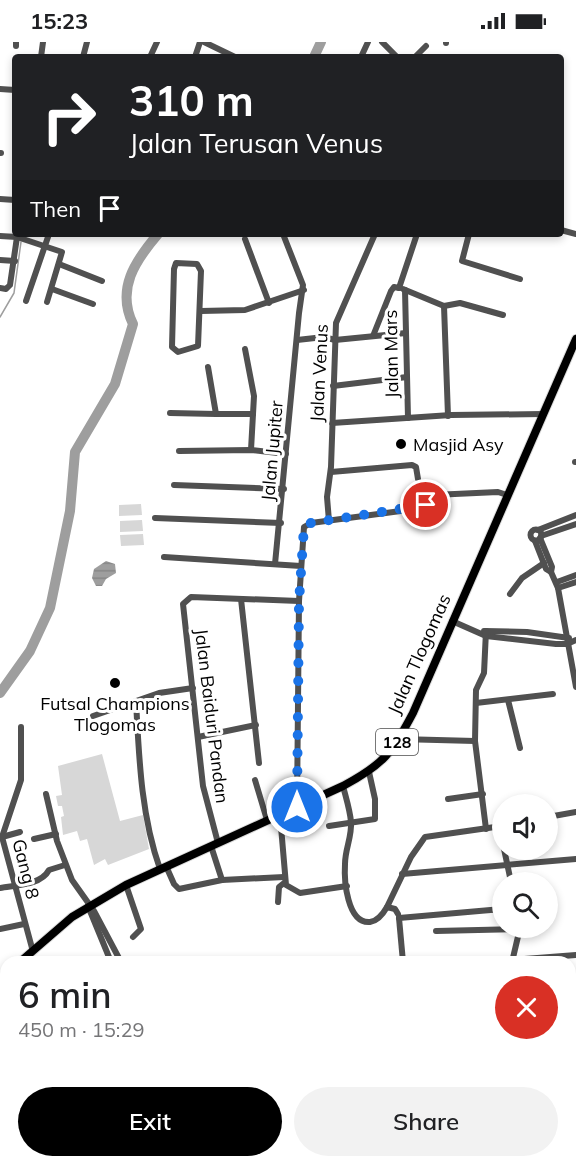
<!DOCTYPE html>
<html lang="en">
<head>
<meta charset="utf-8">
<style>
	:root { --surface:#fff; --page:#f2f2f2; --text:#202124; --muted:#757577; --accent:#000 }
	body { margin:0; font-family:Mulish,sans-serif; background:var(--page); color:var(--text); height:100vh; display:flex; flex-direction:column; font-size:22px; white-space:nowrap }
	* { box-sizing:border-box; margin:0 }
	p { font-size:20px; color:var(--muted) }
	.icon { flex:none; width:33px; height:33px; fill:none; stroke:currentColor; stroke-width:2; stroke-linecap:round; stroke-linejoin:round }
	.map { position:relative; flex:1; overflow:hidden }
	.details { position:absolute; left:0px; top:914px; width:576px; height:212px; display:flex; flex-direction:column; background:var(--surface); border-radius:18px 18px 0 0; box-shadow:0 3px 9px #0003 }
	.details>* { flex:none }
	.hud { position:absolute; left:12px; top:12px; width:552px; height:183px; border-radius:6px; box-shadow:0 3px 9px #0003; background:#202124; color:#fff; overflow:hidden }
	.buttons { position:absolute; left:492px; top:752px; display:grid; gap:12px }
	.buttons a { display:grid; place-items:center; width:66px; height:66px; border-radius:50%; background:var(--surface); box-shadow:0 3px 9px #0003; font-size:30px }
	.pin { position:absolute; display:grid; place-items:center; width:51px; height:51px; color:#fff; margin:-26px; border:3px solid #fff; border-radius:50%; box-shadow:0 2px 6px #0007 }
	.me { position:absolute; width:66px; margin:-33px; rotate:0deg; stroke-linejoin:round; filter:drop-shadow(0 0 4px #0008) }
	.turn { display:flex; align-items:center; gap:21px; height:126px; padding:0 18px; font-size:27px }
	.turn .icon { width:78px; height:78px; stroke-width:2.5 }
	.turn b { display:block; font-size:42px; line-height:51px }
	.then { display:flex; align-items:center; height:57px; padding:0 18px; background:#0003; gap:12px; font-size:22px }
	.round { display:grid; place-items:center; flex:none; width:63px; height:63px; border-radius:32px; background:var(--page) }
	.overview { display:flex; align-items:center; justify-content:space-between; height:102px; padding:0 18px }
	h1 { font-size:36px; font-weight:600; line-height:45px }
	.button { display:flex; gap:12px; margin-top:auto; padding:12px 18px }
	.button a { flex:1; height:69px; border-radius:36px; background:var(--accent); color:#fff; font-size:24px; font-weight:600; line-height:69px; text-align:center }
	.button a+a { background:var(--page); color:var(--text) }
	.status { display:flex; justify-content:space-between; align-items:center; height:42px; padding:0 30px; background:var(--surface); direction:ltr }
	.status svg { height:16px; fill:currentColor }
	.map>svg:first-child { display:block }
</style>
</head>
<body>
<div class="status"><b>15:23</b><svg viewBox="0 0 49 12"><path d="M0 12V9h3v3zM5 12V6h3v6zM10 12V3h3v9zM15 12V0h3v12zM26 1h20v11H26zM47 4h2v5h-2z"/></svg></div>
<div class="map">
<svg width="576" height="1124" viewBox="0 0 576 1124">
	<defs>
		<pattern id="water-rules" width="6" height="5" patternUnits="userSpaceOnUse" patternTransform="scale(1.5)"><rect width="6" height="5" fill="#9e9e9e"/><path d="M0 2.5h6" fill="none" stroke="#868686"/></pattern>
	</defs>
	<rect width="100%" height="100%" fill="#fff"/>
	<g fill="#d7d7d7">
		<polygon points="141,462 142,473 119,474 119,463"/>
		<polygon points="142,478 143,489 120,490 120,479"/>
		<polygon points="143,492 144,503 121,504 120,493"/>
		<polygon points="102,712 120,779 143,773 149,807 108,823 105,817 94,823 87,797 80,799 77,789 63,793 61,775 64,774 62,764 58,764 56,754 62,753 58,724"/>
	</g>
	<polygon fill="url(#water-rules)" points="106,519 115,522 116,531 106,537 102,544 96,544 92,536 94,527"/>
	<g fill="none" stroke-linecap="round" stroke-linejoin="round">
		<polyline stroke="#9e9e9e" stroke-width="1.5" points="0,275 14,251 21,200"/>
		<g stroke="#9e9e9e" stroke-width="10">
			<polyline points="314,15 321,0"/>
			<path d="M 0,651 L 30,609 L 50,566 L 70,469 L 75,410 L 115,342 L 133,282 C 116,247 135,219 158,192"/>
		</g>
		<defs>
			<g id="major">
				<path d="M 20,920 L 72,875 L 126,843 L 343,744 C 384,722 392,711 413,671 L 576,297"/>
				<polyline points="0,945 6,936"/>
			</g>
		</defs>
		<use href="#major" stroke="#dbdbdb" stroke-width="10"/>
		<g stroke="#505050" stroke-width="6">
			<polyline points="204,0 235,15"/>
			<polyline points="382,0 397,15"/>
			<polyline points="446,1 446,0"/>
			<polyline points="16,4 16,0"/>
			<polyline points="41,15 43,0"/>
			<polyline points="83,15 87,0"/>
			<polyline points="150,15 157,0"/>
			<polyline points="195,15 200,0"/>
			<polyline points="361,15 368,0"/>
			<polyline points="415,15 426,4"/>
			<polyline points="0,47 15,48"/>
			<polyline points="0,111 1,111"/>
			<polyline points="0,157 15,158"/>
			<polyline points="561,188 576,192"/>
			<polyline points="469,192 462,219 520,237"/>
			<polyline points="0,194 17,195 62,210 47,260"/>
			<polyline points="245,197 269,261"/>
			<polyline points="0,218 15,219"/>
			<polygon points="176,221 197,222 201,229 198,304 178,310 172,305 174,227"/>
			<polyline points="59,222 102,239"/>
			<polyline points="0,246 6,247 10,243 17,195"/>
			<polyline points="399,246 417,192"/>
			<polyline points="52,247 93,262"/>
			<polyline points="403,247 444,264"/>
			<polyline points="405,248 408,376"/>
			<polyline points="26,259 49,192"/>
			<polyline points="444,264 448,374"/>
			<polyline points="444,264 460,261 503,273"/>
			<polyline points="201,269 245,268 304,248"/>
			<polyline points="373,294 391,249 394,245 399,246"/>
			<polyline points="297,298 324,295 335,298 406,291"/>
			<polyline points="245,307 254,354 251,408"/>
			<polyline points="208,325 216,372 253,372"/>
			<polyline points="333,344 407,335"/>
			<polyline points="170,371 216,372"/>
			<polyline points="332,381 451,373 543,372"/>
			<polyline points="179,409 251,408 286,412"/>
			<polyline points="575,420 576,420"/>
			<polyline points="331,430 412,423 416,425 418,437"/>
			<polyline points="174,443 284,447"/>
			<polyline points="155,476 281,481"/>
			<polyline points="329,479 327,455 331,425 336,281 375,192"/>
			<circle cx="536" cy="493" r="5.5"/>
			<polyline points="538,488 576,473"/>
			<polyline points="541,494 576,482"/>
			<polyline points="540,496 552,525 551,530"/>
			<polyline points="535,499 546,527 551,530 558,546"/>
			<polyline points="164,515 301,524"/>
			<polyline points="275,522 299,271 303,243 283,192"/>
			<polyline points="557,540 576,533"/>
			<polyline points="576,540 558,546 576,645"/>
			<polyline points="510,552 522,536 544,521"/>
			<polyline points="241,557 259,721"/>
			<polyline points="452,579 486,594 556,602 567,602 576,598"/>
			<polyline points="484,589 527,590 569,596"/>
			<polyline points="486,589 484,631 476,648 475,699 486,787"/>
			<polyline points="508,658 520,706"/>
			<path d="M 136,659 C 139,715 141,774 160,827"/>
			<polyline points="476,661 553,652"/>
			<polyline points="93,674 159,651 193,646"/>
			<polyline points="21,685 21,738 2,795 32,906"/>
			<polyline points="198,695 256,683"/>
			<polyline points="399,697 475,699"/>
			<polyline points="255,738 267,778"/>
			<path d="M 343,744 C 346,756 350,768 351,780 C 352,795 345,807 345,822 C 344,838 347,882 370,880 C 378,879 383,872 387,865 L 395,867 L 398,872"/>
			<polyline points="46,752 57,799 72,838 94,869 121,920"/>
			<polyline points="448,757 483,752"/>
			<polyline points="297,765 299,559 304,485 311,481 423,466 433,453 498,450 507,453"/>
			<polyline points="280,773 286,843 300,851 347,844"/>
			<polyline points="548,775 576,770"/>
			<polyline points="329,784 375,777 375,757 369,730"/>
			<polyline points="500,785 502,797"/>
			<polyline points="2,795 20,790"/>
			<polyline points="34,797 56,792"/>
			<polyline points="218,801 203,744 183,562 191,555 299,559"/>
			<polyline points="211,804 222,838"/>
			<polyline points="504,807 511,840"/>
			<polyline points="166,824 174,842 179,847 222,838 284,835"/>
			<polyline points="402,832 576,817"/>
			<polyline points="126,843 141,887 133,895"/>
			<path d="M 0,846 C 17,843 41,843 49,828 L 65,823"/>
			<polyline points="278,860 279,845 284,841"/>
			<polyline points="88,864 111,920"/>
			<polyline points="387,865 411,815 425,795 502,784"/>
			<polyline points="399,876 502,867"/>
			<polyline points="399,876 403,920"/>
			<polyline points="0,887 24,882"/>
			<polyline points="436,889 521,887"/>
			<polyline points="165,920 181,920"/>
			<polyline points="486,920 576,913"/>
			<polyline points="512,920 520,886"/>
			<polyline points="570,949 576,949"/>
			<polyline points="0,989 6,968"/>
			<polyline points="570,1010 576,1010"/>
			<polyline points="570,1072 576,1073"/>
			<polyline points="0,1080 6,1079"/>
			<polyline points="113,1119 114,1124"/>
			<polyline points="160,1119 161,1124"/>
			<polyline points="208,1119 209,1124"/>
			<polyline points="253,1119 254,1124"/>
			<polyline points="294,1119 295,1124"/>
			<polyline points="340,1119 341,1124"/>
			<polyline points="446,1119 448,1124"/>
			<polyline points="384,1124 386,1119"/>
		</g>
		<use href="#major" stroke="#000" stroke-width="8"/>
	</g>
	<g fill="none" stroke-linecap="round" stroke-linejoin="round">
		<polyline stroke="#1a73e8" stroke-width="10" stroke-dasharray="0 18" points="297,765 299,560 304,485 311,481 426,463"/>
	</g>
	<g fill="#000" stroke="#fff" stroke-width="2">
		<circle cx="401" cy="402" r="6"/>
		<circle cx="115" cy="641" r="6"/>
	</g>
	<g text-anchor="middle" dominant-baseline="central" stroke-width="6" stroke-linejoin="round" paint-order="stroke">
		<rect fill="#fff" stroke="#4c4c4c" stroke-width="1.5" x="376" y="687" width="42" height="26" rx="4.5"/>
		<g font-size="16" font-weight="bold" fill="#000">
			<text x="397" y="700">128</text>
		</g>
		<g font-size="18" fill="#000" stroke="#fff">
			<text transform="translate(391 312) rotate(-91)">Jalan Mars</text>
			<text transform="translate(319 331) rotate(-87)">Jalan Venus</text>
			<text transform="translate(272 409) rotate(-85)">Jalan Jupiter</text>
			<text transform="translate(419 612) rotate(-66)">Jalan Tlogomas</text>
			<text transform="translate(212 674) rotate(83)">Jalan Baiduri Pandan</text>
			<text transform="translate(26 827) rotate(76)">Gang 8</text>
		</g>
		<g font-size="18" fill="#000" stroke="#fff" text-anchor="start">
			<text x="413" y="402">Masjid Asy</text>
			<text x="115" y="661" text-anchor="middle">Futsal Champions<tspan x="115" dy="21">Tlogomas</tspan></text>
		</g>
	</g>
</svg>
<div class="buttons">
<a><svg class="icon" aria-label="sound" viewBox="0 0 24 24"><path d="M4 9h4l5-4v14l-5-4H4zM17 9q2 3 0 6"/></svg></a>
<a><svg class="icon" aria-label="search" viewBox="0 0 24 24"><circle cx="10" cy="10" r="6"/><path d="M15 15l6 6"/></svg></a>
</div>
<div class="pin" style="left:426px;top:463px;background:#d93025"><svg class="icon" aria-label="arrive" viewBox="0 0 24 24"><path d="M6 21V4h12l-3 4 3 4H6"/></svg></div>
<svg class="me" style="left:297px;top:765px" viewBox="-20 -20 40 40"><circle r="17" fill="#1a73e8" stroke="#fff" stroke-width="3"/><path d="M0-11L8 9 0 5-8 9z" fill="#fff"/></svg>
<div class="hud">
<div class="turn"><svg class="icon" aria-label="right" viewBox="0 0 24 24"><path d="M7 20v-9h11M14 6l5 5-5 5"/></svg><div><b>310 m</b>Jalan Terusan Venus</div></div>
<div class="then">Then<svg class="icon" aria-label="arrive" viewBox="0 0 24 24"><path d="M6 21V4h12l-3 4 3 4H6"/></svg></div>
</div>
<section class="details">
<div class="overview"><div><h1>6 min</h1><p>450 m · 15:29</p></div><a class="round" style="background:#d93025;color:#fff"><svg class="icon" aria-label="close" viewBox="0 0 24 24"><path d="M6 6l12 12M18 6L6 18"/></svg></a></div>
<div class="button"><a>Exit</a><a>Share</a></div>
</section>
</div>
</body>
</html>
